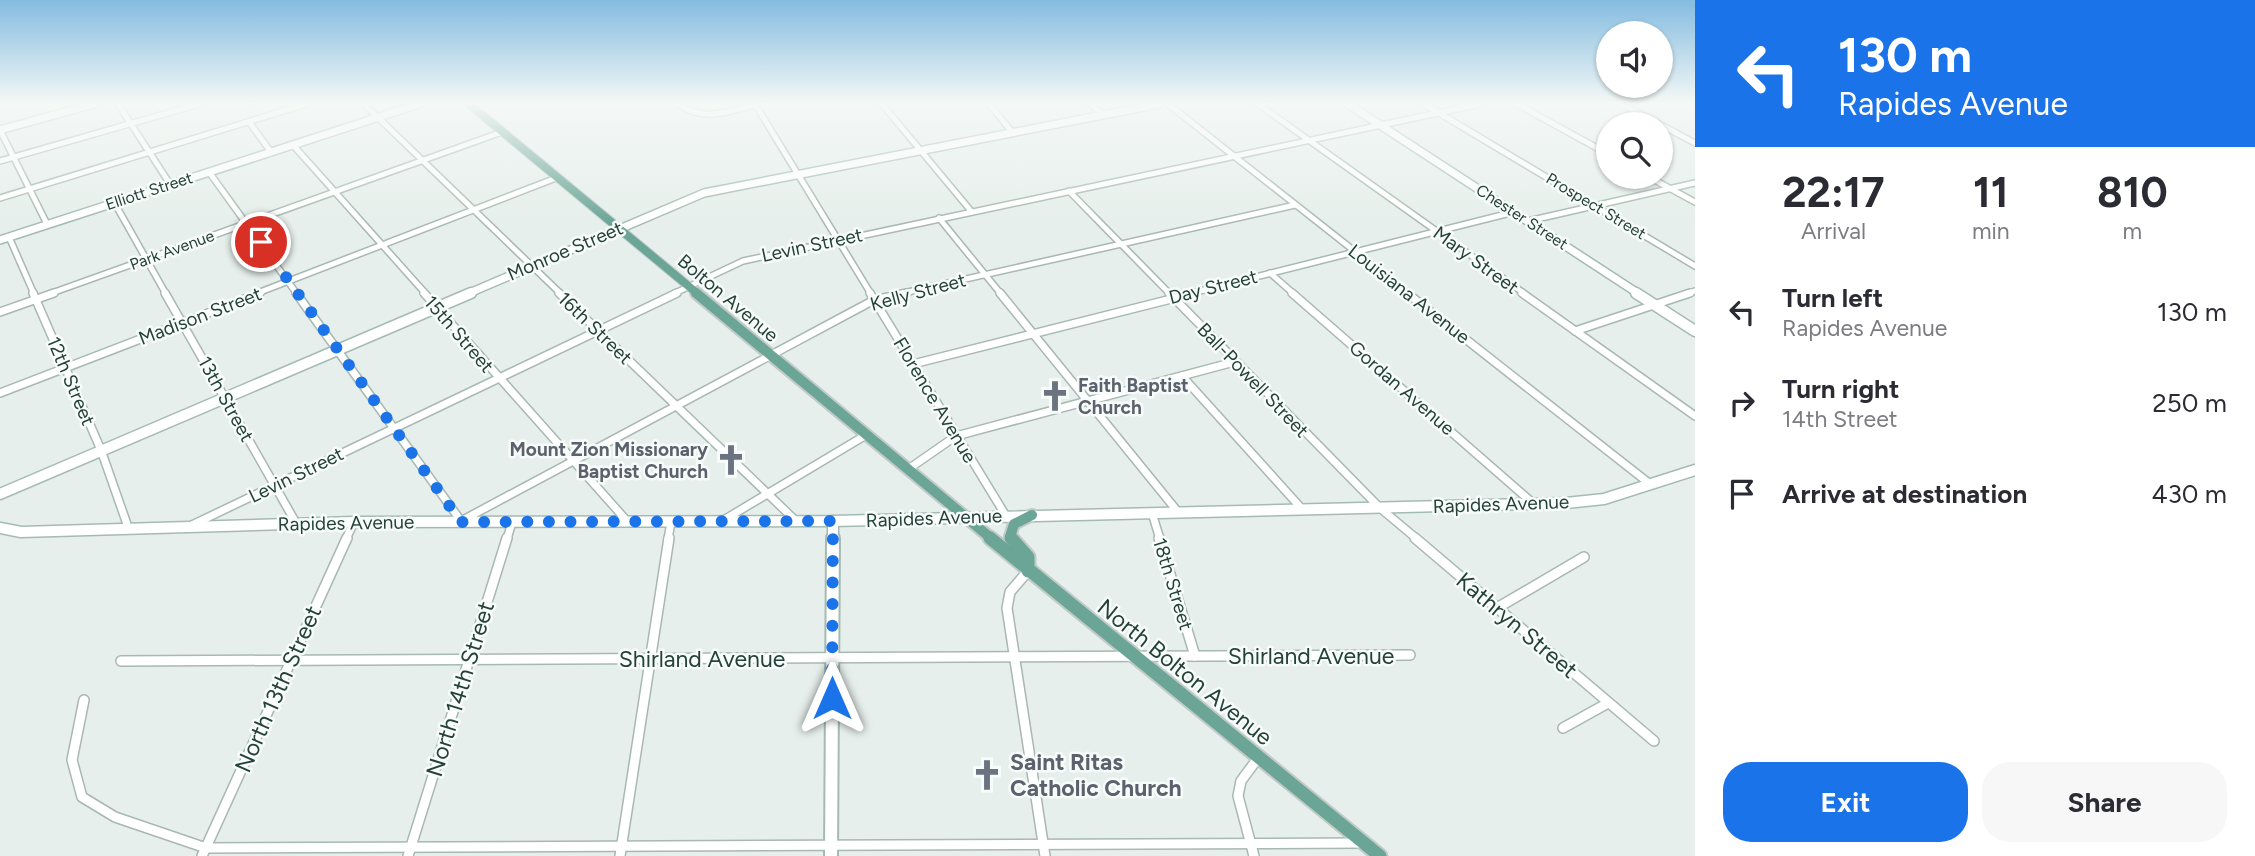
<!DOCTYPE html>
<html lang="en">
<head>
<meta charset="utf-8">
<style>
	:root { --surface:#fff; --page:#f7f7f7; --text:#2b2b33; --muted:#7c7c81; --accent:#1a73e8 }
	body { margin:0; font-family:Figtree,sans-serif; background:var(--page); color:var(--text); height:100vh; display:flex; flex-direction:column; font-size:26px; white-space:nowrap }
	* { box-sizing:border-box; margin:0 }
	p { font-size:23px; color:var(--muted) }
	.icon { flex:none; width:38px; height:38px; fill:none; stroke:currentColor; stroke-width:2; stroke-linecap:round; stroke-linejoin:round }
	.map { position:relative; flex:1; overflow:hidden }
	.side { display:flex; flex-direction:column; background:var(--surface); width:560px }
	.side>* { flex:none }
	.top-card { background:#1a73e8; color:#fff; overflow:hidden }
	.buttons { position:absolute; left:1596px; top:21px; display:grid; gap:14px }
	.buttons a { display:grid; place-items:center; width:77px; height:77px; border-radius:50%; background:var(--surface); box-shadow:0 2px 5px #0004; font-size:35px }
	.pin { position:absolute; display:grid; place-items:center; width:60px; height:60px; color:#fff; margin:-30px; border:4px solid #fff; border-radius:50%; box-shadow:0 2px 7px #0007 }
	.me { position:absolute; width:77px; margin:-38px; rotate:0deg; stroke-linejoin:round; filter:drop-shadow(0 0 5px #0008) }
	.turn { display:flex; align-items:center; gap:24px; height:147px; padding:0 28px; font-size:32px }
	.turn .icon { width:91px; height:91px; stroke-width:2.5 }
	.turn b { display:block; font-size:49px; line-height:60px }
	.eta { display:flex; justify-content:space-evenly; align-items:center; height:119px; text-align:center }
	.eta b { font-size:42px; font-weight:700; line-height:49px }
	.cta { display:flex; gap:14px; margin-top:auto; padding:14px 28px }
	.cta a { flex:1; height:80px; border-radius:28px; background:var(--accent); color:#fff; font-size:28px; font-weight:700; line-height:80px; text-align:center }
	.cta a+a { background:var(--page); color:var(--text) }
	ul { padding:0; list-style:none }
	li { display:flex; align-items:center; gap:21px; height:91px; padding:0 28px }
	li div { flex:1 }
	li b { display:block; font-size:26px }
	li em { font-style:normal }
	main { display:flex; flex:1; min-height:0 }
	.map>svg:first-child { display:block }
</style>
</head>
<body>
<main>
<div class="map">
<svg width="1695" height="856" viewBox="0 0 1695 856">
	<rect width="100%" height="100%" fill="#e6efeb"/>
	<g fill="none" stroke-linecap="round" stroke-linejoin="round">
		<defs>
			<g id="street-far2">
				<polyline points="118,104 170,184"/>
				<polyline points="364,104 561,294"/>
				<path d="M 678,104 C 703,122 728,112 755,105"/>
				<polyline points="755,104 871,294"/>
				<polyline points="882,104 971,211"/>
				<polyline points="989,104 1013,133"/>
				<polyline points="1091,104 1103,115"/>
				<polyline points="1168,104 1409,294"/>
				<polyline points="1258,104 1525,294"/>
				<polyline points="1424,104 1695,266"/>
				<polyline points="1517,104 1608,154"/>
				<polyline points="1621,104 1659,124"/>
				<polyline points="249,122 271,152"/>
				<polyline points="1661,125 1695,143"/>
				<polyline points="0,130 47,224"/>
				<polyline points="293,145 426,294"/>
				<polyline points="0,161 199,104"/>
				<polyline points="209,172 297,294"/>
				<polyline points="1649,177 1695,202"/>
				<polyline points="1069,191 1170,294"/>
				<polyline points="0,198 306,104"/>
				<polyline points="114,202 166,294"/>
				<polyline points="939,218 1001,294"/>
				<polyline points="1528,221 1695,183"/>
				<polyline points="9,237 34,294"/>
				<polyline points="1270,273 1294,294"/>
				<polyline points="49,294 502,132"/>
				<polyline points="255,294 556,178"/>
				<polyline points="673,294 743,261 1480,104"/>
				<polyline points="899,294 1295,205"/>
				<polyline points="1188,294 1514,212"/>
				<polyline points="1685,294 1695,291"/>
			</g>
			<g id="street-far1">
				<polyline points="33,293 101,450 128,527"/>
				<polyline points="165,293 296,523"/>
				<polyline points="296,293 461,521 874,300 907,293"/>
				<polyline points="424,293 627,521"/>
				<polyline points="559,293 796,521"/>
				<polyline points="870,293 1006,516"/>
				<polyline points="1000,293 1178,512"/>
				<polyline points="1169,293 1380,508 1417,539"/>
				<polyline points="1292,293 1534,504"/>
				<polyline points="1407,293 1650,484"/>
				<polyline points="1522,293 1695,416"/>
				<polyline points="0,312 54,293"/>
				<polyline points="1575,331 1690,293"/>
				<polyline points="913,364 1195,293"/>
				<polyline points="1182,376 1302,509"/>
				<polyline points="0,393 260,293"/>
				<polyline points="907,470 956,436 1234,362"/>
				<polyline points="1152,513 1160,539"/>
				<polyline points="722,521 866,435"/>
				<polyline points="192,525 677,293"/>
				<polyline points="346,539 354,522"/>
				<polyline points="507,539 512,522"/>
				<polyline points="668,539 671,522"/>
			</g>
			<g id="street">
				<polyline points="1159,538 1195,656"/>
				<polyline points="1415,538 1654,741"/>
				<polyline points="1028,571 1010,592 1007,608 1045,856"/>
				<polyline points="1497,608 1584,557"/>
				<polyline points="121,661 1410,655"/>
				<polyline points="84,700 72,760 82,797 115,817 206,848 1363,843"/>
				<polyline points="1563,728 1608,703"/>
				<polyline points="202,856 347,538"/>
				<polyline points="408,856 507,538"/>
				<polyline points="620,856 669,538"/>
				<polyline points="1254,856 1238,796 1241,781 1258,758"/>
			</g>
			<g id="secondary-far2">
				<polyline points="1348,104 1639,294"/>
				<polyline points="0,130 94,104"/>
				<polyline points="0,240 419,104"/>
				<polyline points="467,294 704,193 1159,104"/>
			</g>
			<g id="secondary-far1">
				<polyline points="1636,293 1695,331"/>
				<polyline points="0,494 471,293"/>
				<polyline points="0,528 21,532 354,522 833,521 1566,503 1604,499 1695,470"/>
				<polyline points="833,539 833,521"/>
			</g>
			<polyline id="secondary" points="831,856 833,538"/>
			<polyline id="primary-far2" points="469,104 698,294"/>
			<g id="primary-far1">
				<polyline points="696,293 992,539"/>
				<polyline points="1012,539 1010,537 1014,524 1032,515"/>
			</g>
			<g id="primary">
				<polyline points="990,538 1380,856"/>
				<polyline points="1011,538 1028,557 1028,571"/>
			</g>
		</defs>
		<use href="#street-far2" stroke="#a8b8b2" stroke-width="8"/>
		<use href="#street-far1" stroke="#a8b8b2" stroke-width="10"/>
		<use href="#street" stroke="#a8b8b2" stroke-width="12"/>
		<use href="#secondary-far2" stroke="#a4bbb3" stroke-width="10"/>
		<use href="#secondary-far1" stroke="#a4bbb3" stroke-width="13"/>
		<use href="#secondary" stroke="#a4bbb3" stroke-width="16"/>
		<use href="#primary-far2" stroke="#c2cac8" stroke-width="10"/>
		<use href="#primary-far1" stroke="#c2cac8" stroke-width="14"/>
		<use href="#primary" stroke="#c2cac8" stroke-width="17"/>
		<use href="#street-far2" stroke="#fff" stroke-width="5"/>
		<use href="#street-far1" stroke="#fff" stroke-width="7"/>
		<use href="#street" stroke="#fff" stroke-width="9"/>
		<use href="#secondary-far2" stroke="#fff" stroke-width="7"/>
		<use href="#secondary-far1" stroke="#fff" stroke-width="10"/>
		<use href="#secondary" stroke="#fff" stroke-width="12"/>
		<use href="#primary-far2" stroke="#6aa596" stroke-width="8"/>
		<use href="#primary-far1" stroke="#6aa596" stroke-width="10"/>
		<use href="#primary" stroke="#6aa596" stroke-width="13"/>
	</g>
	<linearGradient id="sky" x2="0" y2="1"><stop stop-color="#84bce0"/><stop offset="0.46" stop-color="#f4f8f6"/><stop offset="1" stop-color="#f4f8f6" stop-opacity="0"/></linearGradient>
	<rect width="1695" height="224" fill="url(#sky)"/>
	<g fill="none" stroke-linecap="round" stroke-linejoin="round">
		<polyline stroke="#1a73e8" stroke-width="12" stroke-dasharray="0 21.6" points="261,242 461,522 833,521 832,698"/>
	</g>
	<defs>
		<symbol id="church-bare" viewBox="-9 -9 18 18"><path d="M-1.2-6h2.4v3.5h3.3v2.4h-3.3V6h-2.4V-.1h-3.3v-2.4h3.3Z" fill="#6b7280" stroke="#f7fbf9" stroke-width="2.5" paint-order="stroke"/></symbol>
	</defs>
	<g fill-rule="evenodd">
		<use href="#church-bare" x="1033" y="374" width="44" height="44"/>
		<use href="#church-bare" x="709" y="438" width="44" height="44"/>
		<use href="#church-bare" x="965" y="753" width="44" height="44"/>
	</g>
	<g text-anchor="middle" dominant-baseline="central" stroke-width="5" stroke-linejoin="round" paint-order="stroke">
		<g font-size="16" fill="#24423a" stroke="#f7fbf9">
			<text transform="translate(149 191) rotate(-18)">Elliott Street</text>
			<text transform="translate(1596 206) rotate(31)">Prospect Street</text>
			<text transform="translate(1522 217) rotate(33)">Chester Street</text>
			<text transform="translate(172 250) rotate(-20)">Park Avenue</text>
		</g>
		<g font-size="19" fill="#24423a" stroke="#f7fbf9">
			<text transform="translate(812 245) rotate(-12)">Levin Street</text>
			<text transform="translate(565 251) rotate(-23)">Monroe Street</text>
			<text transform="translate(1476 260) rotate(36)">Mary Street</text>
			<text transform="translate(1213 287) rotate(-14)">Day Street</text>
			<text transform="translate(918 292) rotate(-15)">Kelly Street</text>
			<text transform="translate(1409 294) rotate(38)">Louisiana Avenue</text>
			<text transform="translate(728 298) rotate(40)">Bolton Avenue</text>
			<text transform="translate(200 316) rotate(-21)">Madison Street</text>
			<text transform="translate(595 328) rotate(44)">16th Street</text>
			<text transform="translate(459 334) rotate(49)">15th Street</text>
			<text transform="translate(1253 380) rotate(46)">Ball-Powell Street</text>
			<text transform="translate(71 381) rotate(67)">12th Street</text>
			<text transform="translate(1402 388) rotate(41)">Gordan Avenue</text>
			<text transform="translate(226 399) rotate(61)">13th Street</text>
			<text transform="translate(935 400) rotate(59)">Florence Avenue</text>
			<text transform="translate(296 475) rotate(-26)">Levin Street</text>
			<text transform="translate(1501 504) rotate(-2)">Rapides Avenue</text>
			<text transform="translate(934 518) rotate(-2)">Rapides Avenue</text>
			<text transform="translate(346 523) rotate(-1)">Rapides Avenue</text>
			<text transform="translate(1173 584) rotate(73)">18th Street</text>
		</g>
		<g font-size="19" font-weight="bold" fill="#5b616d" stroke="#f7fbf9" text-anchor="start">
			<text x="1078" y="385">Faith Baptist<tspan x="1078" dy="22">Church</tspan></text>
			<text x="708" y="449" text-anchor="end">Mount Zion Missionary<tspan x="708" dy="22">Baptist Church</tspan></text>
		</g>
		<g font-size="23" fill="#24423a" stroke="#f7fbf9">
			<text transform="translate(1517 625) rotate(40)">Kathryn Street</text>
			<text x="1311" y="656">Shirland Avenue</text>
			<text x="702" y="659">Shirland Avenue</text>
			<text transform="translate(1185 672) rotate(39)">North Bolton Avenue</text>
			<text transform="translate(278 689) rotate(-66)">North 13th Street</text>
			<text transform="translate(460 689) rotate(-73)">North 14th Street</text>
		</g>
		<g font-size="23" font-weight="bold" fill="#5b616d" stroke="#f7fbf9" text-anchor="start">
			<text x="1010" y="762">Saint Ritas<tspan x="1010" dy="26">Catholic Church</tspan></text>
		</g>
	</g>
</svg>
<div class="buttons">
<a><svg class="icon" aria-label="sound" viewBox="0 0 24 24"><path d="M4 9h4l5-4v14l-5-4H4zM17 9q2 3 0 6"/></svg></a>
<a><svg class="icon" aria-label="search" viewBox="0 0 24 24"><circle cx="10" cy="10" r="6"/><path d="M15 15l6 6"/></svg></a>
</div>
<div class="pin" style="left:261px;top:242px;background:#d93025"><svg class="icon" aria-label="arrive" viewBox="0 0 24 24"><path d="M6 21V4h12l-3 4 3 4H6"/></svg></div>
<svg class="me" style="left:832px;top:698px" viewBox="-20 -20 40 40"><path d="M0-17L14 15 0 8-14 15z" fill="#1a73e8" stroke="#fff" stroke-width="4"/></svg>
</div>
<section class="side">
<div class="top-card">
<div class="turn"><svg class="icon" aria-label="left" viewBox="0 0 24 24"><path d="M17 20v-9H6M10 6l-5 5 5 5"/></svg><div><b>130 m</b>Rapides Avenue</div></div>
</div>
<div class="eta">
<div><b>22:17</b><p>Arrival</p></div>
<div><b>11</b><p>min</p></div>
<div><b>810</b><p>m</p></div>
</div>
<ul>
<li><svg class="icon" aria-label="left" viewBox="0 0 24 24"><path d="M17 20v-9H6M10 6l-5 5 5 5"/></svg><div><b>Turn left</b><p>Rapides Avenue</p></div><em>130 m</em></li>
<li><svg class="icon" aria-label="right" viewBox="0 0 24 24"><path d="M7 20v-9h11M14 6l5 5-5 5"/></svg><div><b>Turn right</b><p>14th Street</p></div><em>250 m</em></li>
<li><svg class="icon" aria-label="arrive" viewBox="0 0 24 24"><path d="M6 21V4h12l-3 4 3 4H6"/></svg><div><b>Arrive at destination</b></div><em>430 m</em></li>
</ul>
<div class="cta"><a>Exit</a><a>Share</a></div>
</section>
</main>
</body>
</html>
